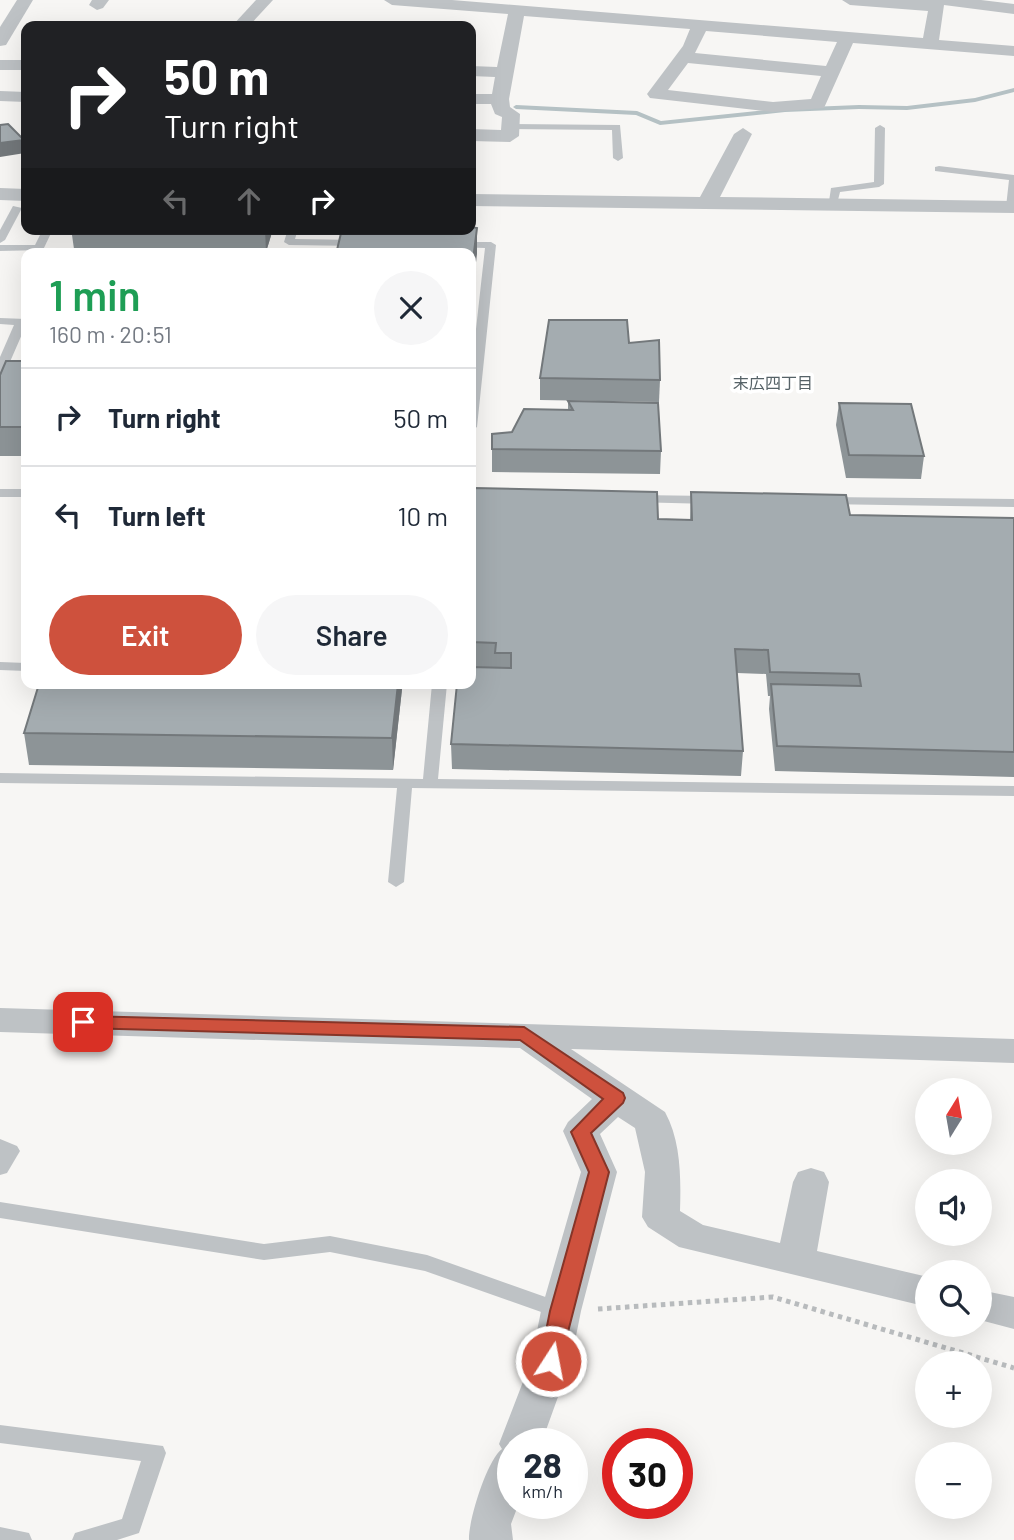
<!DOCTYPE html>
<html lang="en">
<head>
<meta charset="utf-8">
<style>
	:root { --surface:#fff; --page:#f6f6f7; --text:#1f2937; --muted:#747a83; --line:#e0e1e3; --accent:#ce513d }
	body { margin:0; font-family:Barlow,"Noto Sans JP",sans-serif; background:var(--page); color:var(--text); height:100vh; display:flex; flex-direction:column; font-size:26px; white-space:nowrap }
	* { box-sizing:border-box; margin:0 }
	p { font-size:23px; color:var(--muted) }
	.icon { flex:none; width:38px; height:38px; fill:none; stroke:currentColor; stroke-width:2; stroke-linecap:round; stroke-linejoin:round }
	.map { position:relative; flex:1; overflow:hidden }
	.sheet { position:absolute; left:21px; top:248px; width:455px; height:441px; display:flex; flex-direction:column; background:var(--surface); border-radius:14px; box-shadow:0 7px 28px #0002 }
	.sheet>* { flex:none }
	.guide { position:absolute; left:21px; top:21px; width:455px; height:214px; border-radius:14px; box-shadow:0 7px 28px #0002; background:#202124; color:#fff; overflow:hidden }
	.needle { width:46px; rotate:11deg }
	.buttons { position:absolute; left:915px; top:1078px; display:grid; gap:14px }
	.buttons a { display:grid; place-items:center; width:77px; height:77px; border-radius:50%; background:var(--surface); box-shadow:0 7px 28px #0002; font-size:35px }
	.speed { position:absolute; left:497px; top:1428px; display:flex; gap:14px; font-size:35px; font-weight:700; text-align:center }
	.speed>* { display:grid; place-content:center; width:91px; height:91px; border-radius:50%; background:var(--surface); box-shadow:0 7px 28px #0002; line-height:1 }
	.speed small { font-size:18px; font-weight:400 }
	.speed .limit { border:10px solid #d22; background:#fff; color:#111 }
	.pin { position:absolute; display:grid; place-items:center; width:60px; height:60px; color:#fff; margin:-30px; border-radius:14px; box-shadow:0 4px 10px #0006 }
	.me { position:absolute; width:77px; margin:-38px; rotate:11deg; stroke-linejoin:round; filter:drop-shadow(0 0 5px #0008) }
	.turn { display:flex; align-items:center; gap:24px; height:147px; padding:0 28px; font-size:32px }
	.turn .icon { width:91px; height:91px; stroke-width:2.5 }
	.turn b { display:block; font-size:49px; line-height:60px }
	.lanes { display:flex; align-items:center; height:66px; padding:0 28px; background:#0003; justify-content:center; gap:35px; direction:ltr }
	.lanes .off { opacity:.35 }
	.round { display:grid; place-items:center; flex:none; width:74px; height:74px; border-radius:37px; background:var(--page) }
	.headline { display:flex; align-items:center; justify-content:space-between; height:119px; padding:0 28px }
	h1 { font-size:42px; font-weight:600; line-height:52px; color:#1e9e55 }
	.button { display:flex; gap:14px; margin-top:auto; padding:14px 28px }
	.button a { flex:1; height:80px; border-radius:42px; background:var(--accent); color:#fff; font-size:28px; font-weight:600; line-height:80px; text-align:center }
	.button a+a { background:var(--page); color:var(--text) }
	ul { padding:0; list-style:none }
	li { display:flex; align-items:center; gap:21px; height:98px; padding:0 28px; border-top:2px solid var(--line) }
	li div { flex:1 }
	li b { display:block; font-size:26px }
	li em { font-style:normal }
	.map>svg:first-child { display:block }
</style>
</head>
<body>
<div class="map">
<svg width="1014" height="1540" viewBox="0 0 1014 1540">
	<rect width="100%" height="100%" fill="#f7f6f4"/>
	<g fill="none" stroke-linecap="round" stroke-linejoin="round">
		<polygon fill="#b5c1c4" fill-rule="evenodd" points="1014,88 1014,92 975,102 907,110 859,109 785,112 660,125 636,115 516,109 513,107 516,105 637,111 661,121 785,108 859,105 907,106 975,98"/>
		<polyline stroke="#b8bbbd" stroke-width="5" stroke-dasharray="4.5 4.5" stroke-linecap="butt" points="598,1309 773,1297 1014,1368"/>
		<g fill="#bec2c5" fill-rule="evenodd">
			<polygon points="511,124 620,125 623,158 618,161 613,158 612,130 508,129 508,125"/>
			<polygon points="880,125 885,128 884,184 879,187 840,192 836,208 828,208 831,188 874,182 875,128"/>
			<polygon points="939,166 1014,175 1014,209 1006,207 1009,180 935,171 935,167"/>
			<polygon points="13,206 22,208 5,240 0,243 0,230"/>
			<polygon points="43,229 53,229 43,250 0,251 0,245 35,245"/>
			<polygon points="288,229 298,229 295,239 358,240 363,243 358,246 289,245 284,242"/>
			<polygon points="457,242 491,242 496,245 477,427 471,431 471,374 485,248 453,247 452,245"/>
			<polygon points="0,318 26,319 26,325 6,371 0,375 0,357 14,325 0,324"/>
			<rect x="0" y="489" width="26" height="8"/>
			<polygon points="638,495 710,496 717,500 710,504 633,502 633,496"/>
			<polygon points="827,497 1014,499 1014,507 822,504 820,501"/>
			<polygon points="0,662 26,663 26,671 0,670"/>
			<polygon points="432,684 447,684 438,779 1014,786 1014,796 412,788 404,882 396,887 388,882 397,788 0,783 0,773 423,779"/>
			<polygon points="0,1139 17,1146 20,1151 7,1173 0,1175"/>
			<polygon points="0,1202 264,1244 330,1236 427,1255 568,1305 571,1311 568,1317 561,1319 425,1271 330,1252 264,1260 0,1218"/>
			<polygon points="0,1425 163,1446 166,1453 139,1533 117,1540 72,1540 75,1533 122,1519 141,1461 0,1443"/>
			<polygon points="0,1527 29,1533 32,1540 0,1540"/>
		</g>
		<g fill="#bec2c5" fill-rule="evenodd">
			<polygon points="17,0 33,0 6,45 0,46 0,27"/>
			<polygon points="92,0 109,0 103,8 97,10 89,5"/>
			<polygon points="256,0 273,0 249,26 232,26"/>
			<path d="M 384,0 L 452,0 L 923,38 L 928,11 L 850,5 L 842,0 L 981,0 L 1014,4 L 1014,14 L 944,5 L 939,40 L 1014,46 L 1014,56 L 853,43 L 824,108 L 773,112 L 650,98 L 647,94 L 683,46 L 690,29 L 524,16 L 509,99 L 510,107 L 520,114 L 519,136 L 510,142 L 471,141 L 471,129 L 501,130 L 502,117 L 495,114 L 491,104 L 471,104 L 471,94 L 492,94 L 495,77 L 471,76 L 471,66 L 497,67 L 508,14 L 392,5 ZM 706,31 L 837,42 L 826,66 L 695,53 ZM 688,63 L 821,76 L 811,99 L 773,102 L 668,90 Z"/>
			<rect x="0" y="60" width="26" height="10"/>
			<polygon points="0,91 26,92 26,102 0,101"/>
			<polygon points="743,128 752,134 720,197 1014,201 1014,213 471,206 471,194 700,197 734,134"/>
			<polygon points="0,188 26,189 26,201 0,200"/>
			<path d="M 0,1008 L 1014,1039 L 1014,1063 L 571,1049 L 665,1112 C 681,1141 681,1178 680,1211 L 703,1225 L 780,1243 L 793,1182 L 798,1172 L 811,1168 L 824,1172 L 829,1182 L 817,1251 L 928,1277 L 928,1307 L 679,1247 L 648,1227 L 642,1217 L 645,1172 L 635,1128 L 618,1117 L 600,1134 L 617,1172 L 581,1311 L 571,1361 L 541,1444 L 513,1444 L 513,1503 L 519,1503 L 511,1524 L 513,1540 L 469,1540 C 468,1521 487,1460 502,1449 L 499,1444 L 531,1361 L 541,1311 L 581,1172 L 563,1131 L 568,1122 L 592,1099 L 520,1048 L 0,1032 Z"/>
			<polygon points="980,1290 1014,1297 1014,1329 980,1320"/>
		</g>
	</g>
	<g fill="#8d9497">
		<polygon points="32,229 273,229 266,252 95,251 94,249 74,249 72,235 33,234"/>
		<polygon points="629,343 660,380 659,402 540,400 540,378"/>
		<polygon points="26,361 26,456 0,456 0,375"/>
		<polygon points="568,401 661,451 660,474 492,472 492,434 512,432 568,410"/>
		<polygon points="839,403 924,456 921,479 846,478 836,425"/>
		<polygon points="691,492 850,515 1014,518 1014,777 775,771 769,709 770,696 768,696 766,674 737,673 743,751 741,776 452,769 451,744 471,667 471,524 658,519 690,520"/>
		<polygon points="402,689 393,770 29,765 24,733"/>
	</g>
	<g fill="#73787b">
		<polygon points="24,140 25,153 0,157 0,143"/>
		<polygon points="477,228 477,254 471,305 471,276"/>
		<polygon points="265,229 273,229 266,252"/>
		<polygon points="398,684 401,684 402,689 393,770 392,738"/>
	</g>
	<g fill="#a4acb0" stroke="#73787b" stroke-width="2">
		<polygon points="8,124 24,140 0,143 0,125"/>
		<polygon points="471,227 477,228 471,276 471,254 336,254 342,229 471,229"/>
		<polygon points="549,320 627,320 629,343 659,340 660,380 540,378"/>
		<polygon points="6,361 26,361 26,427 0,427 0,375"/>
		<polygon points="568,401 658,403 661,451 492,449 492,434 512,432 524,409 573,410"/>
		<polygon points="839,403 911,404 924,456 849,455"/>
		<polygon points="474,488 657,492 658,519 692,520 691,492 846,495 850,515 1014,518 1014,752 777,746 771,684 861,686 859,674 770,672 768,650 735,649 743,751 451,744 457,684 471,684 471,667 511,668 511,653 495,653 496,643 471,642 472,624 471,624 471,524"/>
		<polygon points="39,684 398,684 392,738 24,733"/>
	</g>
	<polygon fill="#ce513d" stroke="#863528" stroke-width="2" points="83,1016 524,1027 623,1093 625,1098 623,1103 591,1133 609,1172 559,1367 551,1370 543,1367 540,1361 550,1311 589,1172 571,1132 603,1099 520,1040 83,1028 74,1022"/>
	<g text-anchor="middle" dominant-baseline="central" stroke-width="7" stroke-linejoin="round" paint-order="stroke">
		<g font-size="16" fill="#566267" stroke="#fff">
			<text x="773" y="382">末広四丁目</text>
		</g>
	</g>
</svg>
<div class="buttons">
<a><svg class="needle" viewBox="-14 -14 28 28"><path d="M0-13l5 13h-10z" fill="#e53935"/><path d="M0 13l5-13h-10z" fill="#747a83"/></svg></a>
<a><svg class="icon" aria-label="sound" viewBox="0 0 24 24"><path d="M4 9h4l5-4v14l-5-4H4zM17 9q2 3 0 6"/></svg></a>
<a><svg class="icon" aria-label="search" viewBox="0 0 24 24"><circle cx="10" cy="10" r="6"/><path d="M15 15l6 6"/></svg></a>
<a>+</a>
<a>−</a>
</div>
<div class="speed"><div>28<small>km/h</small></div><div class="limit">30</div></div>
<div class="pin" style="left:83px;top:1022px;background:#d93025"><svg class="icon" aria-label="arrive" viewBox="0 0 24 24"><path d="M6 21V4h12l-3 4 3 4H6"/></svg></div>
<svg class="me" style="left:551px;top:1361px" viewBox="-20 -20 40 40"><circle r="17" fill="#ce513d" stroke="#fff" stroke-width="3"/><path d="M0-11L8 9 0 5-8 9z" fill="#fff"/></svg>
<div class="guide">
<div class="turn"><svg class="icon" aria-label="right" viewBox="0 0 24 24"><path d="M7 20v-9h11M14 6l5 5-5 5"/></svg><div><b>50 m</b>Turn right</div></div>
<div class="lanes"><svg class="icon off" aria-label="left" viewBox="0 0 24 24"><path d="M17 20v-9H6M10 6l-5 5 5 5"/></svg><svg class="icon off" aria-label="ahead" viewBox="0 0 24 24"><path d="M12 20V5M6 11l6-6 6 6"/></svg><svg class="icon" aria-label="right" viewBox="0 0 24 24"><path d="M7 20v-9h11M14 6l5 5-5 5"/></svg></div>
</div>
<section class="sheet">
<div class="headline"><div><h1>1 min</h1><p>160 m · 20:51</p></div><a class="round"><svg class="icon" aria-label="close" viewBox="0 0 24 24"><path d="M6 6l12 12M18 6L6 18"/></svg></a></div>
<ul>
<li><svg class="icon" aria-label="right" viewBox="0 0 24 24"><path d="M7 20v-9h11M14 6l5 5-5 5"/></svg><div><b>Turn right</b></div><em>50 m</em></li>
<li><svg class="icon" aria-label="left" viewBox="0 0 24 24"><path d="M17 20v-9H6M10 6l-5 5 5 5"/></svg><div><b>Turn left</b></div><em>10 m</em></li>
</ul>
<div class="button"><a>Exit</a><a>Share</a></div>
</section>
</div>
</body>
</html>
